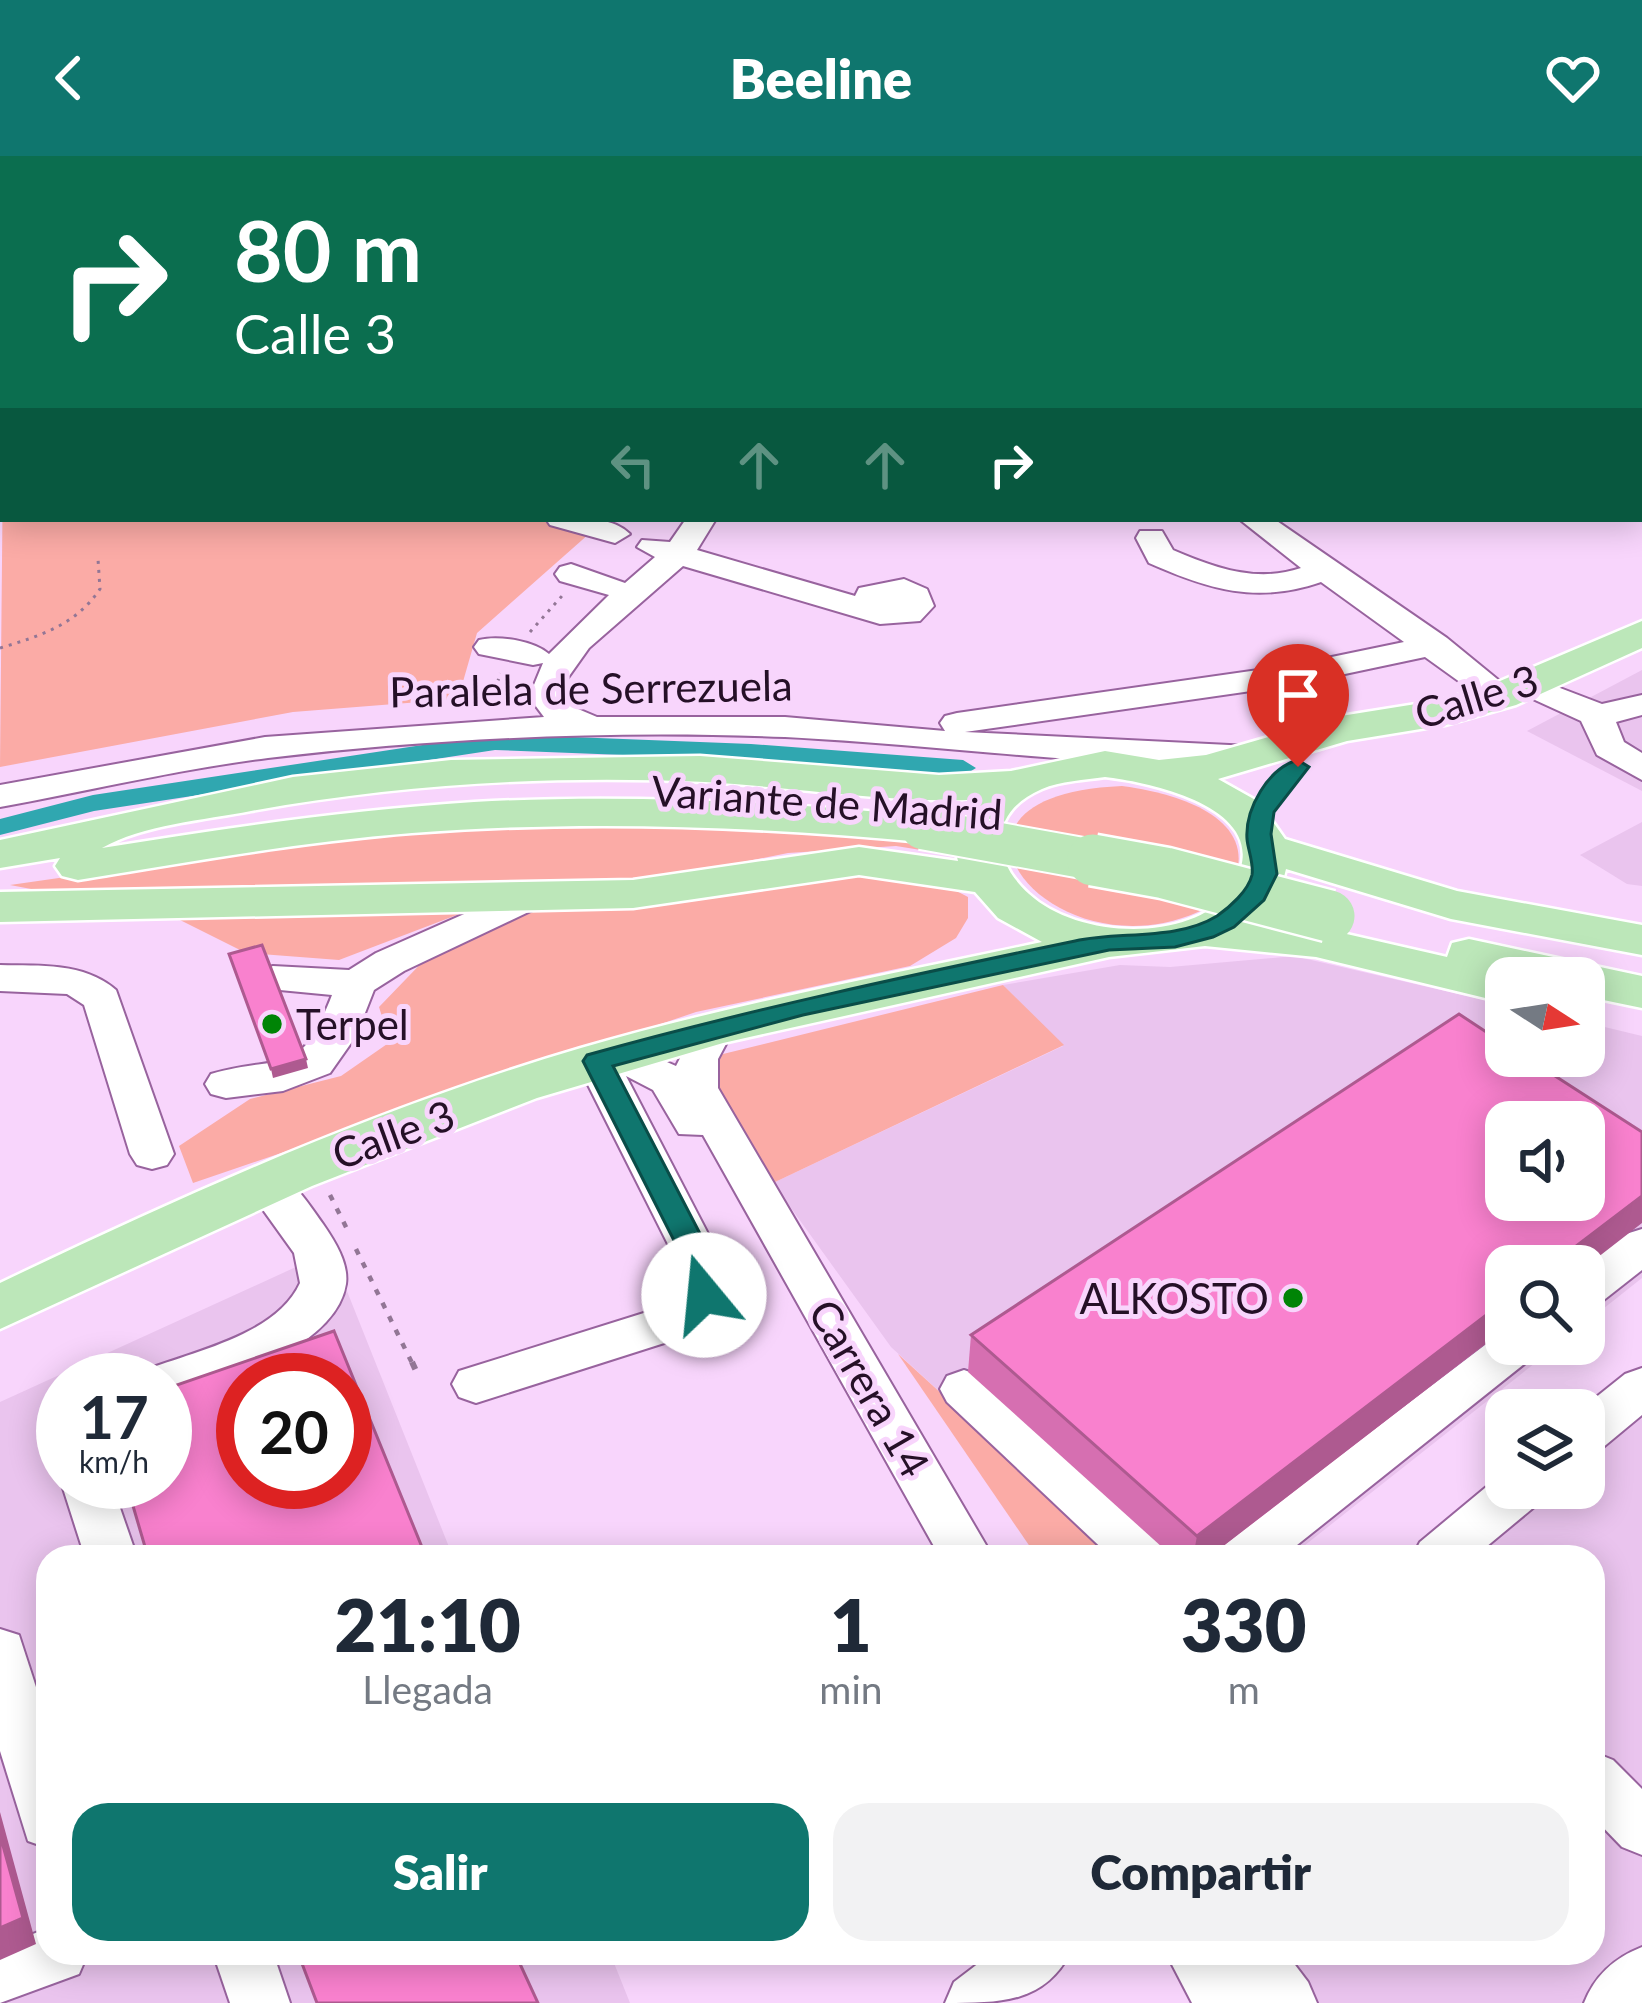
<!DOCTYPE html>
<html lang="es">
<head>
<meta charset="utf-8">
<style>
	:root { --surface:#fff; --page:#f2f2f3; --text:#1f2937; --muted:#747a83; --accent:#0f766e }
	body { margin:0; font-family:Lato,sans-serif; background:var(--page); color:var(--text); height:100vh; display:flex; flex-direction:column; font-size:45px; white-space:nowrap }
	* { box-sizing:border-box; margin:0 }
	p { font-size:39px; color:var(--muted) }
	.icon { flex:none; width:66px; height:66px; fill:none; stroke:currentColor; stroke-width:2; stroke-linecap:round; stroke-linejoin:round }
	.map { position:relative; flex:1; overflow:hidden }
	.sheet { position:absolute; left:36px; top:1389px; width:1569px; height:420px; display:flex; flex-direction:column; background:var(--surface); border-radius:36px; box-shadow:0 6px 30px #0003 }
	.sheet>* { flex:none }
	.hud { position:absolute; left:0px; top:0px; width:1644px; height:366px; box-shadow:0 6px 30px #0003; background:#0b6e4f; color:#fff; overflow:hidden }
	.needle { width:78px; rotate:102deg }
	.tools { position:absolute; left:1485px; top:801px; display:grid; gap:24px }
	.tools a { display:grid; place-items:center; width:120px; height:120px; border-radius:24px; background:var(--surface); box-shadow:0 6px 30px #0003; font-size:60px }
	.speed { position:absolute; left:36px; top:1197px; display:flex; gap:24px; font-size:60px; font-weight:700; text-align:center }
	.speed>* { display:grid; place-content:center; width:156px; height:156px; border-radius:50%; background:var(--surface); box-shadow:0 6px 30px #0003; line-height:1 }
	.speed small { font-size:30px; font-weight:400 }
	.speed .limit { border:18px solid #d22; background:#fff; color:#111 }
	.pin { position:absolute; display:grid; place-items:center; width:102px; height:102px; color:#fff; margin:-123px -51px; border-radius:50% 50% 50% 0; rotate:-45deg; box-shadow:0 0 12px #0007 }
	.pin .icon { rotate:45deg }
	.me { position:absolute; width:132px; margin:-66px; rotate:343deg; stroke-linejoin:round; filter:drop-shadow(0 0 9px #0008) }
	.turn { display:flex; align-items:center; gap:42px; height:252px; padding:0 36px; font-size:54px }
	.turn .icon { width:156px; height:156px; stroke-width:2.5 }
	.turn b { display:block; font-size:84px; line-height:102px }
	.lanes { display:flex; align-items:center; height:114px; padding:0 36px; background:#0003; justify-content:center; gap:60px; direction:ltr }
	.lanes .off { opacity:.35 }
	.eta { display:flex; justify-content:space-evenly; align-items:center; height:204px; text-align:center }
	.eta b { font-size:72px; font-weight:800; line-height:84px }
	.primary-button { display:flex; gap:24px; margin-top:auto; padding:24px 36px }
	.primary-button a { flex:1; height:138px; border-radius:36px; background:var(--accent); color:#fff; font-size:48px; font-weight:800; line-height:138px; text-align:center }
	.primary-button a+a { background:var(--page); color:var(--text) }
	header { display:flex; justify-content:space-between; align-items:center; height:156px; padding:0 36px; background:var(--accent); color:#fff; font-size:54px; font-weight:800 }
	.map>svg:first-child { display:block }
</style>
</head>
<body>
<header><svg class="icon" aria-label="back" viewBox="0 0 24 24"><path d="M15 5l-7 7 7 7"/></svg>Beeline<svg class="icon" aria-label="heart" viewBox="0 0 24 24"><path d="M12 20l-8-8c-3-5 5-10 8-4 3-6 11-1 8 4z"/></svg></header>
<div class="map">
<svg width="1642" height="1847" viewBox="0 0 1642 1847">
	<rect width="100%" height="100%" fill="#f8d5fc"/>
	<g fill="#eac4ee" fill-rule="evenodd">
		<polygon points="1642,514 1642,635 1527,575"/>
		<polygon points="1642,666 1642,730 1627,728 1580,699"/>
		<path d="M 1294,800 L 1506,849 L 1506,900 L 1584,900 L 1584,866 L 1642,880 L 1642,1122 L 1584,1168 L 1584,1110 L 1506,1110 L 1506,1188 L 1559,1188 L 1290,1401 L 1120,1401 L 891,1191 L 773,1027 L 1063,890 L 1003,829 L 1120,809 L 1170,811 ZM 1506,966 L 1584,966 L 1584,1044 L 1506,1044 Z"/>
		<path d="M 331,1095 L 453,1401 L 48,1401 L 48,1797 L 610,1797 L 630,1847 L 0,1847 L 0,1246 ZM 63,1224 L 165,1224 L 165,1326 L 63,1326 ZM 243,1224 L 345,1224 L 345,1326 L 243,1326 Z"/>
		<polygon points="1642,1260 1642,1847 1242,1847 1211,1797 1593,1797 1593,1401 1466,1401 1552,1332 1584,1332 1584,1306"/>
	</g>
	<g fill="#fbaba6">
		<polygon points="3,303 3,363 545,363 590,377 477,477 458,543 293,556 0,611"/>
		<path d="M 1122,630 C 1162,635 1247,654 1238,711 C 1234,733 1218,747 1198,756 C 1051,821 902,639 1122,630 Z"/>
		<polygon points="536,665 899,677 952,699 896,690 788,697 673,720 551,726 47,736 10,729 386,675"/>
		<polygon points="881,718 943,728 968,741 968,762 956,782 910,810 696,856 193,1027 179,990 250,943 341,920 390,886 379,851 433,795 531,754 582,755 817,719"/>
		<polygon points="462,757 339,804 246,797 168,758"/>
		<polygon points="1003,829 1064,889 773,1027 707,931 708,912 723,898"/>
		<polygon points="898,1198 1121,1401 1037,1401"/>
	</g>
	<g fill="none" stroke-linecap="round" stroke-linejoin="round">
		<polygon fill="#30a7b0" fill-rule="evenodd" points="495,578 751,588 963,604 976,612 963,620 751,604 495,594 94,655 0,679 0,663 93,639"/>
		<defs>
			<g id="minor">
				<polygon points="73,0 112,0 71,3"/>
				<polygon points="323,0 352,0 322,3"/>
				<polygon points="726,0 753,0 755,3 728,3"/>
				<polygon points="966,0 999,0 964,3"/>
				<polygon points="1351,0 1379,0 1381,3 1353,3"/>
				<polygon points="1426,0 1459,0 1424,3"/>
				<polygon points="3,10 3,24 0,25 0,11"/>
				<polygon points="1641,91 1642,92 1642,108 1641,107"/>
				<polygon points="3,122 3,138 0,139 0,123"/>
				<rect x="1641" y="147" width="1" height="17"/>
				<rect x="0" y="234" width="3" height="17"/>
				<rect x="1641" y="236" width="1" height="16"/>
				<path d="M 546,363 C 573,363 610,358 630,378 L 615,387 L 550,369 Z"/>
				<path d="M 686,363 L 716,363 L 697,394 L 855,440 L 859,432 L 904,423 L 927,433 L 934,450 L 920,465 L 880,468 L 683,410 L 589,492 L 567,523 L 563,540 L 571,550 L 597,561 L 785,561 L 945,575 L 940,567 L 945,560 L 957,557 L 1293,509 L 1404,486 L 1321,426 C 1257,448 1210,434 1149,407 L 1136,382 L 1140,375 L 1162,375 L 1173,394 C 1215,412 1257,427 1301,412 L 1239,363 L 1274,363 L 1447,482 L 1518,540 L 1513,547 L 1489,547 L 1425,501 L 1293,529 L 965,576 L 1270,591 L 1275,599 L 1270,607 L 1257,610 C 1099,612 943,589 785,581 C 614,574 439,582 268,602 C 179,613 89,635 0,651 L 0,629 L 265,581 L 544,561 L 529,541 L 543,507 L 533,509 L 479,498 L 474,491 L 479,484 C 499,479 534,485 549,498 L 609,439 L 560,425 L 555,418 L 560,411 L 571,408 L 625,427 L 655,401 L 637,391 L 642,384 L 670,386 Z"/>
				<polygon points="1547,527 1602,548 1642,539 1642,559 1616,566 1624,586 1642,597 1642,624 1597,599 1581,565 1535,544 1530,537 1535,530"/>
				<path d="M 525,731 L 539,735 L 544,743 L 539,751 L 404,815 L 374,834 L 356,880 L 330,917 L 283,935 L 226,942 L 211,938 L 205,928 L 211,918 C 285,897 299,924 332,839 L 259,832 L 253,823 L 259,814 L 273,810 L 349,814 L 376,797 Z"/>
				<path d="M 0,809 C 40,810 84,806 116,834 L 174,998 L 167,1009 L 152,1013 L 137,1009 L 130,998 L 84,849 L 67,838 L 0,835 Z"/>
				<path d="M 714,859 L 728,863 L 734,873 L 718,903 L 718,932 L 993,1401 L 940,1401 L 703,979 L 679,978 L 653,934 L 626,920 L 730,1120 C 723,1150 707,1169 680,1182 L 476,1247 L 459,1241 L 452,1228 L 459,1215 L 647,1156 L 676,1138 L 684,1120 L 576,905 L 582,895 L 619,885 L 676,910 L 700,863 Z"/>
				<path d="M 265,1010 C 290,1018 308,1047 323,1068 C 334,1084 349,1107 346,1128 C 336,1193 218,1228 165,1245 L 165,1224 L 142,1224 L 148,1213 C 196,1195 277,1178 300,1127 L 294,1097 L 243,1026 L 249,1015 Z"/>
				<polygon points="1642,1073 1642,1114 1600,1147 1584,1152 1584,1110 1626,1078"/>
				<polygon points="1506,1173 1506,1188 1540,1188 1533,1201 1282,1401 1218,1401 1226,1386"/>
				<polygon points="1642,1212 1642,1259 1601,1293 1584,1299 1584,1254 1580,1254 1625,1218"/>
				<polygon points="964,1214 981,1220 1164,1386 1172,1401 1111,1401 947,1246 940,1233 947,1220"/>
				<polygon points="1503,1317 1506,1332 1546,1332 1539,1347 1474,1401 1412,1401 1420,1386"/>
				<polygon points="63,1322 63,1326 111,1326 137,1401 85,1401 61,1326"/>
				<polygon points="0,1473 19,1479 48,1568 48,1692 28,1685 0,1595"/>
				<polygon points="1593,1596 1613,1604 1642,1633 1642,1699 1622,1691 1593,1661"/>
				<polygon points="48,1772 48,1797 88,1797 79,1818 0,1847 0,1791"/>
				<path d="M 1642,1791 L 1642,1847 L 1584,1847 C 1595,1819 1614,1802 1642,1791 Z"/>
				<polygon points="213,1797 273,1797 290,1847 230,1847"/>
				<path d="M 992,1797 L 1070,1797 C 1044,1847 1000,1847 945,1847 L 954,1826 Z"/>
				<polygon points="1166,1797 1286,1797 1308,1826 1317,1847 1192,1847"/>
			</g>
			<path id="major" d="M 1642,465 L 1642,492 L 1516,549 L 1445,569 L 1347,585 L 1218,623 L 1259,646 L 1285,683 L 1457,735 L 1642,769 L 1642,799 L 1451,763 L 1286,713 L 1282,729 L 1255,765 L 1316,771 L 1447,801 L 1452,787 L 1469,783 L 1642,820 L 1642,852 L 1584,840 L 1584,822 L 1506,822 L 1506,847 L 1316,801 L 1205,790 L 1109,801 L 723,887 L 537,942 L 312,1030 L 0,1173 L 0,1127 C 188,1037 380,951 581,892 C 732,848 888,819 1042,786 L 998,762 L 975,736 L 859,719 L 633,752 L 0,766 L 0,736 L 633,724 L 859,691 L 958,705 L 952,682 L 968,644 C 880,646 793,631 705,626 C 554,619 400,628 251,655 C 205,664 142,669 102,692 C 225,672 349,654 474,646 C 624,638 773,645 922,660 L 938,663 L 944,673 L 938,683 L 922,686 C 752,670 582,664 412,677 C 300,686 189,706 78,724 L 62,720 L 55,710 L 60,702 L 0,712 L 0,684 L 293,621 L 451,604 L 700,600 L 939,619 L 1011,615 L 1105,595 L 1159,604 L 1206,599 L 1341,560 L 1441,544 L 1486,531 ZM 1105,621 C 1148,626 1258,649 1241,711 C 1238,720 1237,728 1231,736 C 1186,788 1077,782 1029,738 C 989,702 990,655 1042,633 C 1060,625 1085,624 1105,621 Z"/>
		</defs>
		<use href="#minor" stroke="#98639e" stroke-width="4"/>
		<use href="#major" stroke="#fff" stroke-width="5"/>
		<g stroke="#927695" stroke-width="3" stroke-dasharray="3 6" stroke-linecap="butt">
			<polyline points="530,476 562,440"/>
			<path d="M 0,492 C 40,480 76,469 100,433 L 98,403"/>
			<polyline points="491,552 500,517"/>
		</g>
		<g stroke="#927695" stroke-width="4.5" stroke-dasharray="6 9" stroke-linecap="butt">
			<polyline points="330,1039 349,1077"/>
			<polyline points="356,1093 413,1209"/>
		</g>
		<polyline stroke="#927695" stroke-width="6" stroke-dasharray="8 12" stroke-linecap="butt" points="412,1206 417,1217"/>
		<use href="#minor" fill="#fff" fill-rule="evenodd"/>
		<use href="#major" fill="#bce7b9" fill-rule="evenodd"/>
		<defs>
			<polyline id="major-bridge-far1" points="922,673 1110,707"/>
			<polyline id="major-bridge" points="1093,704 1165,717 1329,760"/>
		</defs>
		<use href="#major-bridge-far1" stroke="#fff" stroke-width="44" stroke-linecap="butt"/>
		<use href="#major-bridge" stroke="#fff" stroke-width="56" stroke-linecap="butt"/>
		<use href="#major-bridge-far1" stroke="#bce7b9" stroke-width="40"/>
		<use href="#major-bridge" stroke="#bce7b9" stroke-width="51"/>
	</g>
	<g fill="#d66fb1">
		<polygon points="773,0 920,0 908,3 778,3"/>
		<polygon points="1478,0 1642,0 1642,17 1641,3 1477,3"/>
		<polygon points="1506,1110 1506,1172 1209,1401 1173,1401 968,1216 971,1179"/>
	</g>
	<g fill="#ae5a90">
		<rect x="547" y="0" width="60" height="3"/>
		<polygon points="815,0 920,0 908,3 815,3"/>
		<polygon points="1607,0 1642,0 1642,17 1641,3 1597,3"/>
		<polygon points="306,903 308,912 273,922 271,913"/>
		<polygon points="1642,1040 1642,1067 1584,1112 1584,1110 1550,1110"/>
		<polygon points="1506,1144 1506,1172 1209,1401 1193,1401 1197,1380"/>
		<polygon points="0,1656 36,1788 0,1804"/>
	</g>
	<g fill="#f981ce" stroke="#ae5a90" stroke-width="3" fill-rule="evenodd">
		<polygon points="1033,0 1349,0 1355,3 1038,3"/>
		<polygon points="1512,0 1607,0 1597,3 1519,3"/>
		<rect x="1641" y="245" width="1" height="75"/>
		<polygon points="262,789 306,903 271,913 229,798"/>
		<path d="M 1459,858 L 1506,889 L 1506,900 L 1524,900 L 1642,976 L 1642,1040 L 1550,1110 L 1506,1110 L 1506,1144 L 1197,1380 L 971,1179 ZM 1506,966 L 1584,966 L 1584,1044 L 1506,1044 Z"/>
		<path d="M 334,1175 L 426,1401 L 148,1401 L 126,1326 L 165,1326 L 165,1233 ZM 243,1224 L 345,1224 L 345,1326 L 243,1326 Z"/>
		<polygon points="0,1679 23,1762 0,1772"/>
		<polygon points="298,1797 515,1797 538,1847 317,1847"/>
	</g>
	<path fill="#0f766e" stroke="#0a4d48" stroke-width="3" d="M 1298,604 L 1309,611 L 1274,656 L 1271,678 L 1277,718 L 1264,744 L 1234,771 L 1213,781 L 1175,791 L 1109,794 L 803,859 L 613,910 L 722,1120 L 714,1147 L 693,1147 L 689,1139 L 692,1120 L 583,905 L 587,899 C 748,854 911,819 1075,785 C 1120,775 1176,785 1217,760 C 1230,751 1248,735 1252,719 C 1254,708 1248,694 1247,683 C 1245,653 1268,612 1298,604 Z"/>
	<g fill="#008406" stroke="#f8d5fc" stroke-width="4.5">
		<circle cx="272" cy="868" r="12"/>
		<circle cx="1293" cy="1142" r="12"/>
	</g>
	<g text-anchor="middle" dominant-baseline="central" stroke-width="10" stroke-linejoin="round" paint-order="stroke">
		<g font-size="42" fill="#251027" stroke="#f8d5fc">
			<text transform="translate(591 532) rotate(-1)">Paralela de Serrezuela</text>
			<text transform="translate(1476 540) rotate(-17)">Calle 3</text>
			<text transform="translate(827 646) rotate(4)">Variante de Madrid</text>
			<text transform="translate(393 978) rotate(-20)">Calle 3</text>
			<text transform="translate(870 1232) rotate(60)">Carrera 14</text>
		</g>
		<g font-size="42" fill="#251027" stroke="#f8d5fc" text-anchor="start">
			<text x="296" y="868">Terpel</text>
			<text x="1269" y="1142" text-anchor="end">ALKOSTO</text>
		</g>
	</g>
</svg>
<div class="tools">
<a><svg class="needle" viewBox="-14 -14 28 28"><path d="M0-13l5 13h-10z" fill="#e53935"/><path d="M0 13l5-13h-10z" fill="#747a83"/></svg></a>
<a><svg class="icon" aria-label="sound" viewBox="0 0 24 24"><path d="M4 9h4l5-4v14l-5-4H4zM17 9q2 3 0 6"/></svg></a>
<a><svg class="icon" aria-label="search" viewBox="0 0 24 24"><circle cx="10" cy="10" r="6"/><path d="M15 15l6 6"/></svg></a>
<a><svg class="icon" aria-label="layers" viewBox="0 0 24 24"><path d="M12 4l9 5-9 5-9-5zM3 14l9 5 9-5"/></svg></a>
</div>
<div class="speed"><div>17<small>km/h</small></div><div class="limit">20</div></div>
<div class="pin" style="left:1298px;top:611px;background:#d93025"><svg class="icon" aria-label="arrive" viewBox="0 0 24 24"><path d="M6 21V4h12l-3 4 3 4H6"/></svg></div>
<svg class="me" style="left:704px;top:1139px" viewBox="-20 -20 40 40"><circle r="19" fill="#fff"/><path d="M0-13L10 11 0 6-10 11z" fill="#0f766e"/></svg>
<div class="hud">
<div class="turn"><svg class="icon" aria-label="right" viewBox="0 0 24 24"><path d="M7 20v-9h11M14 6l5 5-5 5"/></svg><div><b>80 m</b>Calle 3</div></div>
<div class="lanes"><svg class="icon off" aria-label="left" viewBox="0 0 24 24"><path d="M17 20v-9H6M10 6l-5 5 5 5"/></svg><svg class="icon off" aria-label="ahead" viewBox="0 0 24 24"><path d="M12 20V5M6 11l6-6 6 6"/></svg><svg class="icon off" aria-label="ahead" viewBox="0 0 24 24"><path d="M12 20V5M6 11l6-6 6 6"/></svg><svg class="icon" aria-label="right" viewBox="0 0 24 24"><path d="M7 20v-9h11M14 6l5 5-5 5"/></svg></div>
</div>
<section class="sheet">
<div class="eta">
<div><b>21:10</b><p>Llegada</p></div>
<div><b>1</b><p>min</p></div>
<div><b>330</b><p>m</p></div>
</div>
<div class="primary-button"><a>Salir</a><a>Compartir</a></div>
</section>
</div>
</body>
</html>
